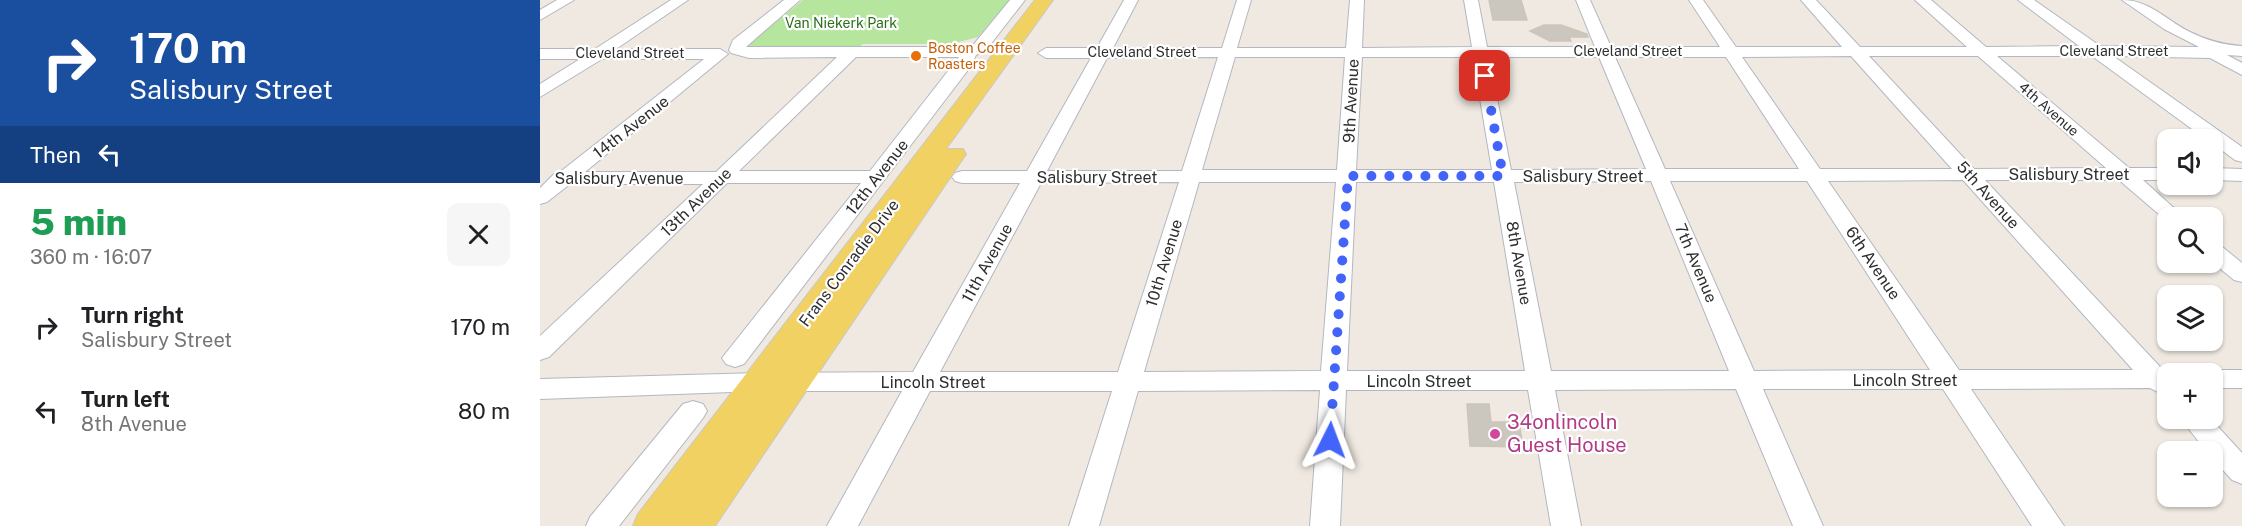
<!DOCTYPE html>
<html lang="en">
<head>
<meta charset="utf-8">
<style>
	:root { --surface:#fff; --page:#f6f6f6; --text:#202124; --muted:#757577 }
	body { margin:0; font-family:"Public Sans",sans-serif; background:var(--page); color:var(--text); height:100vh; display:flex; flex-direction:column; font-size:22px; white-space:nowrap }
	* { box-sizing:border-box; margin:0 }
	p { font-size:20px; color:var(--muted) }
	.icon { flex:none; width:33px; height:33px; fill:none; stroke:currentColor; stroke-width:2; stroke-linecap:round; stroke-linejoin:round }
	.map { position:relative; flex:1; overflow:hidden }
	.details { display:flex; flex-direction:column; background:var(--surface); width:540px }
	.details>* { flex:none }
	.top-card { background:#1a4fa0; color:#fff; overflow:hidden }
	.controls { position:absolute; left:1617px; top:129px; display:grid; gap:12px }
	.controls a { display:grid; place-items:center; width:66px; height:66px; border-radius:12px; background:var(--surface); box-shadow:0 2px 4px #0004; font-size:30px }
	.pin { position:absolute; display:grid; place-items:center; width:51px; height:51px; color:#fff; margin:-26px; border-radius:12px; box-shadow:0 3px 9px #0006 }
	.me { position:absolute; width:66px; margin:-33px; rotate:3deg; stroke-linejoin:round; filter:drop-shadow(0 0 4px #0008) }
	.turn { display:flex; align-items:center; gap:21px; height:126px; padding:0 30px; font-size:27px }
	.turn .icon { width:78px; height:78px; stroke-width:2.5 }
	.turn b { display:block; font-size:42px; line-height:51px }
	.then { display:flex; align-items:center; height:57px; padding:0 30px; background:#0003; gap:12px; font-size:22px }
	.round { display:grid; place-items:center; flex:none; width:63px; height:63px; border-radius:12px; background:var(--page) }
	.overview { display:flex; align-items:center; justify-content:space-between; height:102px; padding:0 30px }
	h1 { font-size:36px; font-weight:800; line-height:45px; color:#1e9e55 }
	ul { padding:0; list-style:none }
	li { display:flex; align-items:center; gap:18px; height:84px; padding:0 30px }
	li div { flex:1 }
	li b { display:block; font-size:22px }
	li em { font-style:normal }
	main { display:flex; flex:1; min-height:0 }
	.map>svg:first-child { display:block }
</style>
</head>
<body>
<main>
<section class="details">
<div class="top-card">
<div class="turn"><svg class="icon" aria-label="right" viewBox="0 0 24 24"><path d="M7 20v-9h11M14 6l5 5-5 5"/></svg><div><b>170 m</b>Salisbury Street</div></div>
<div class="then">Then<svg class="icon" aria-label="left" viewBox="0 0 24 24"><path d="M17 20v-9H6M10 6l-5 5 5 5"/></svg></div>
</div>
<div class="overview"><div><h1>5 min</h1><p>360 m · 16:07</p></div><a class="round"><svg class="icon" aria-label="close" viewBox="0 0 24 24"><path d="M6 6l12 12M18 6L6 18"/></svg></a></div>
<ul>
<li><svg class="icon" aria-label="right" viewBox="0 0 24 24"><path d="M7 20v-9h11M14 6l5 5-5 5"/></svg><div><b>Turn right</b><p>Salisbury Street</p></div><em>170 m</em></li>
<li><svg class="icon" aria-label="left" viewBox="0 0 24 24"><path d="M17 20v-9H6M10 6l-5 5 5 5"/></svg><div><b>Turn left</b><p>8th Avenue</p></div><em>80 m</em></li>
</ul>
</section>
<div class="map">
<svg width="1702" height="526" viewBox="0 0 1702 526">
	<rect width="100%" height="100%" fill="#efe9e1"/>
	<polygon fill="#b6e59e" points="263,0 470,0 438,37 411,44 323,44 317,49 205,47"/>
	<g fill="#cbc7bf" stroke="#cbc5ba" stroke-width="1.5">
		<polygon points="949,0 981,0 987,20 953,20"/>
		<polygon points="1004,25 1021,25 1047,34 1048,37 1029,37 1031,41 1010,41 990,31"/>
		<polygon points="927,404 949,404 951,422 979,422 983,447 930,446"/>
	</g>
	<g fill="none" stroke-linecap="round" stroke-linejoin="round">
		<defs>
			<g id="minor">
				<polygon points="17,0 34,0 0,20 0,10"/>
				<path d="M 131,0 L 148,0 L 76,49 L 180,49 L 188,54 L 45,172 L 176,172 L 297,57 L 209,58 L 191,53 L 189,50 L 193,40 L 244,0 L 260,0 L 206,47 L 426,47 L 434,44 L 470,0 L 485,0 L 446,50 L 436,55 L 431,66 L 204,364 L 195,367 L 186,364 L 182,358 L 321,183 L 187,183 L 9,357 L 0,360 L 0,336 L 163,184 L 30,184 L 7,202 L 0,204 L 0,188 L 14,174 L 20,172 L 164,59 L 62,59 L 0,97 L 0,84 L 40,59 L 0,59 L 0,49 L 55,49 ZM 316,57 L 419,57 L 330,171 L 199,171 Z"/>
				<path d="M 584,0 L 598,0 L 573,48 L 682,48 L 697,0 L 711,0 L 697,48 L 806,48 L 810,0 L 824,0 L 822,48 L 932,47 L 924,0 L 938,0 L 947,47 L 1055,47 L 1036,0 L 1050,0 L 1071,47 L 1180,47 L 1149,0 L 1163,0 L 1196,47 L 1302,47 L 1261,0 L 1276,0 L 1320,47 L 1427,47 L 1375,0 L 1391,0 L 1446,47 L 1539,46 L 1478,0 L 1494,0 L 1560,46 L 1659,47 L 1624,29 L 1582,0 C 1609,0 1625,19 1648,31 C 1666,40 1682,45 1702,46 L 1702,56 L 1687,55 L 1702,63 L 1702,75 L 1670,58 L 1573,56 L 1702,147 L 1702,162 L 1695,160 L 1672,143 L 1672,140 L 1667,140 L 1552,56 L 1457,56 L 1589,168 L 1628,168 L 1628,180 L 1603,180 L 1645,218 L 1628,218 L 1628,222 L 1579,180 L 1445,180 L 1623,370 L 1638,374 L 1628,374 L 1628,393 L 1622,394 L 1610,388 L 1431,389 L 1524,526 L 1492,526 L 1403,389 L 1223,389 L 1283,526 L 1253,526 L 1196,389 L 1015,390 L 1041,526 L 1011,526 L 988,390 L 806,390 L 800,526 L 770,526 L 780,390 L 598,391 L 559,526 L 529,526 L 572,391 L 390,391 L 318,526 L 287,526 L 362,391 L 220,391 L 0,399 L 0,379 L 220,373 L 373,372 L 480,183 L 422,183 L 415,181 L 412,177 L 415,173 L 422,171 L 487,171 L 551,58 L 506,58 L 498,53 L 506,48 L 557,48 ZM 1311,56 L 1412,169 L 1280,169 L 1202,57 ZM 1329,56 L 1438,56 L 1566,168 L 1434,169 ZM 678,57 L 642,171 L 507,171 L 567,58 ZM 695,57 L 805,57 L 797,170 L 662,170 ZM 822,57 L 933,57 L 952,170 L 816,170 ZM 949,57 L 1059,57 L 1106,169 L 971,170 ZM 1075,57 L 1186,57 L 1259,169 L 1125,169 ZM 1423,180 L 1593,370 L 1419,370 L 1288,181 ZM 1111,181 L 1189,371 L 1011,371 L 974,182 ZM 1130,181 L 1267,181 L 1390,370 L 1214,371 ZM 639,182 L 578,372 L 400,372 L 501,183 ZM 659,182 L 796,182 L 781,371 L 604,372 ZM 816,182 L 954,182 L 985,371 L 807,371 Z"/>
				<polygon points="1672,168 1702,169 1702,181 1672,180"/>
				<polygon points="1672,243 1680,245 1702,263 1702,282 1694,280 1672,262"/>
				<polygon points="1672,370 1702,370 1702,388 1672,388 1672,374 1662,374"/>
				<polygon points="153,401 163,404 167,411 163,418 79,526 46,526 50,517 143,404"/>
				<polygon points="1640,418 1670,418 1702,453 1702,484 1692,480 1672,458 1672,452 1667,452"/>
			</g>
			<polygon id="major" points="495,0 513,0 406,149 423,149 426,154 175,526 93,526 98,514"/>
		</defs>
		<use href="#minor" stroke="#b4b7c1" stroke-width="2"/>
		<use href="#major" stroke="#c9c9c9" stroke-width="2"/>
		<use href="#minor" fill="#fff" fill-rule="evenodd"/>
		<use href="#major" fill="#f2d163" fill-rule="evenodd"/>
	</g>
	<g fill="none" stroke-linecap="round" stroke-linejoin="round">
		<polyline stroke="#4264fb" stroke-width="10" stroke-dasharray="0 18" points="790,440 808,176 963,176 945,76"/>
	</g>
	<circle fill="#e8710a" stroke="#fff" stroke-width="2" cx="376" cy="56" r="6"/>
	<circle fill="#d1479c" stroke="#fff" stroke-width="2" cx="955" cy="434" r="6"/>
	<g text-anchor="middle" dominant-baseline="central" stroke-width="4.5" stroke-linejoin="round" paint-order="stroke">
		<g font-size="14" fill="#2c6e1b" stroke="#fff">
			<text x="301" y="23">Van Niekerk Park</text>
		</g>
		<g font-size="14" fill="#c56008" stroke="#fff" text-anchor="start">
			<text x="388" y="48">Boston Coffee<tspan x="388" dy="16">Roasters</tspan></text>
		</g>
		<g font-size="14" fill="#2e2e2e" stroke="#fff">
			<text x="1088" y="51">Cleveland Street</text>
			<text x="1574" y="51">Cleveland Street</text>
			<text x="602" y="52">Cleveland Street</text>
			<text x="90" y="53">Cleveland Street</text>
			<text transform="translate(1509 109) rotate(41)">4th Avenue</text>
		</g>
		<g font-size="16" fill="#2e2e2e" stroke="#fff">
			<text transform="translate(811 101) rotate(-87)">9th Avenue</text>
			<text transform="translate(91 127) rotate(-38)">14th Avenue</text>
			<text x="1529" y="174">Salisbury Street</text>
			<text x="1043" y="176">Salisbury Street</text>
			<text transform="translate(337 177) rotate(-52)">12th Avenue</text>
			<text x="557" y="177">Salisbury Street</text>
			<text x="79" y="178">Salisbury Avenue</text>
			<text transform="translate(1448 195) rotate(48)">5th Avenue</text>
			<text transform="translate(156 202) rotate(-44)">13th Avenue</text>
			<text transform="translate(309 263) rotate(-53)">Frans Conradie Drive</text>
			<text transform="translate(447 263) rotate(-61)">11th Avenue</text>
			<text transform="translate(624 263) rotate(-73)">10th Avenue</text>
			<text transform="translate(979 263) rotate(80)">8th Avenue</text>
			<text transform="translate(1156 263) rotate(67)">7th Avenue</text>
			<text transform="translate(1333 263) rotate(56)">6th Avenue</text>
			<text x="1365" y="380">Lincoln Street</text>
			<text x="879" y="381">Lincoln Street</text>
			<text x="393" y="382">Lincoln Street</text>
		</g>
		<g font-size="20" fill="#b23c85" stroke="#fff" text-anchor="start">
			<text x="967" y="422">34onlincoln<tspan x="967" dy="23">Guest House</tspan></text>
		</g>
	</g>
</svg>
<div class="controls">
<a><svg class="icon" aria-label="sound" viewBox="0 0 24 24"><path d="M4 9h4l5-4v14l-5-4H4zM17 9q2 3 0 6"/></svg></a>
<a><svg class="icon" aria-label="search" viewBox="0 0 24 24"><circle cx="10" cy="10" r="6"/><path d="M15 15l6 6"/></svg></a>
<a><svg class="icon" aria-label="layers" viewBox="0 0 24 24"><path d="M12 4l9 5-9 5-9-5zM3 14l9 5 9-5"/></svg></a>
<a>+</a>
<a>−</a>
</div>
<div class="pin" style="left:945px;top:76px;background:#d93025"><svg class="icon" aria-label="arrive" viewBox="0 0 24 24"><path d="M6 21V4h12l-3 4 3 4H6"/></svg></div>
<svg class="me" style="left:790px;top:440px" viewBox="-20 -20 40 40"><path d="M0-17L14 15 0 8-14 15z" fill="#4264fb" stroke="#fff" stroke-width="4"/></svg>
</div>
</main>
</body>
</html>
